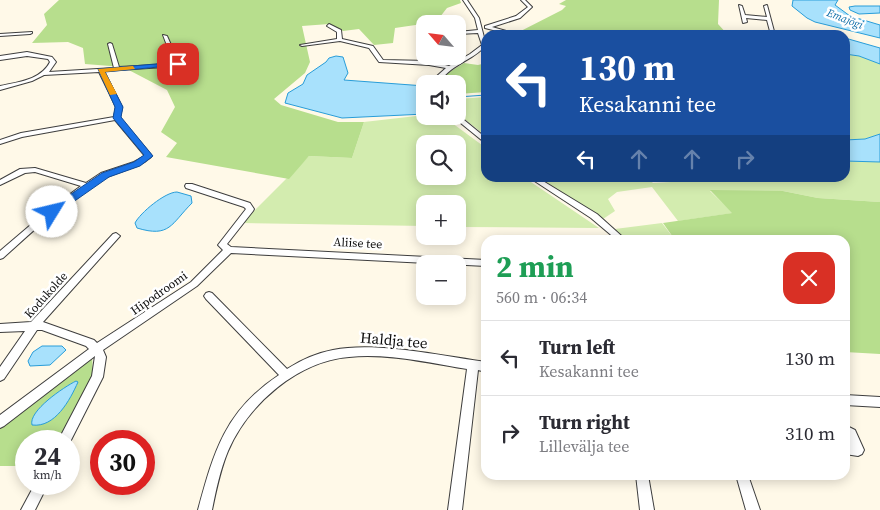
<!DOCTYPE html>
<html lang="en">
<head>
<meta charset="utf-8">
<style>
	:root { --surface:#fff; --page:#f7f7f7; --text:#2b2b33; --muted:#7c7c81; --line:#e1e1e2 }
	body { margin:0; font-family:"Source Serif 4",serif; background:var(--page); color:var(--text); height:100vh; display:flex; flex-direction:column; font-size:19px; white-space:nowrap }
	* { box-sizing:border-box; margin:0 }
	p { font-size:16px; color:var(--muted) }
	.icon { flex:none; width:28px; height:28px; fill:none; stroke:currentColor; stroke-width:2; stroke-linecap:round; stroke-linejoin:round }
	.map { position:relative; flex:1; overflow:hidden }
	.panel { position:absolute; left:481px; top:235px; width:369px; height:245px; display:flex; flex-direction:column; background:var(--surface); border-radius:15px; box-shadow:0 2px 12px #0003 }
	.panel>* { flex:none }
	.top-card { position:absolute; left:481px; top:30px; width:369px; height:152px; border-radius:15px; box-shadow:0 2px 12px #0003; background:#1a4fa0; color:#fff; overflow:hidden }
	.needle { width:32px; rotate:298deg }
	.fabs { position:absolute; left:416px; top:15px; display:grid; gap:10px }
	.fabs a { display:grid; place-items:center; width:50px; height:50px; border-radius:10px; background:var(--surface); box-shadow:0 2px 12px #0003; font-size:25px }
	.speed { position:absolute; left:15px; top:430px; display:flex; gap:10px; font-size:25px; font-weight:700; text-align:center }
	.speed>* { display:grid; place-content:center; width:65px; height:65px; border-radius:50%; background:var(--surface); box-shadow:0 2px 12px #0003; line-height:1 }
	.speed small { font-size:12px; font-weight:400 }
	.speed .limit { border:8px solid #d22; background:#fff; color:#111 }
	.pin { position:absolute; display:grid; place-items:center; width:42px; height:42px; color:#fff; margin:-21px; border-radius:10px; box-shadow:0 2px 8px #0006 }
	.me { position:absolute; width:55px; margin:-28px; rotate:54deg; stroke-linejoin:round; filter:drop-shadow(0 0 4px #0008) }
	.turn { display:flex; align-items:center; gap:18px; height:105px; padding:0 15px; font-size:22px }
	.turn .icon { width:65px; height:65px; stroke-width:2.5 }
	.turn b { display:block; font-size:35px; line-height:42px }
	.lanes { display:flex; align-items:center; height:48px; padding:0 15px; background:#0003; justify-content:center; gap:25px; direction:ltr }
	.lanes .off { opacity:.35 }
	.round { display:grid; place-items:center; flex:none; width:52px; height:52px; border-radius:15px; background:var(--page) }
	.head { display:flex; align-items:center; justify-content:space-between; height:85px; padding:0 15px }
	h1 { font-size:30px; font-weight:700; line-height:38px; color:#1e9e55 }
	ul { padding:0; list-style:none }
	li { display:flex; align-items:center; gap:15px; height:75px; padding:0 15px; border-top:1px solid var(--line) }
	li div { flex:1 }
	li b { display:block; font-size:19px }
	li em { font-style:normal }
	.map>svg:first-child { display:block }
</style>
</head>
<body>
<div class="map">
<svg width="880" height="510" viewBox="0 0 880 510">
	<rect width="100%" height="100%" fill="#fff9e8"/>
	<g fill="#d3ecaf" fill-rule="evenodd">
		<polygon points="846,54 859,56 880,64 880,134 865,139 845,140"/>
		<polygon points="486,97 486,136 458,114 458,99"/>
		<path d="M 425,115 L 447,116 L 452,123 L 486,148 L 486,178 L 525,178 L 599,228 L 458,227 L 458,204 L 425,204 L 425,226 L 242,223 L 309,156 L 352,158 L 364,122 ZM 425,144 L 458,144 L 458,176 L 425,176 Z"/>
		<polygon points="845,161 880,162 880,202 818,198 783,191 710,191 733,213 678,221 652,187 617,192 608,199 615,211 603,219 538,178 648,178 653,183 689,181 695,178 845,178"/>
		<polygon points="662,223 675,240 626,240 615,229"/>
	</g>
	<g fill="#b7de8d">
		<polygon points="59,0 460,0 461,3 447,8 436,22 395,28 393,43 374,45 359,29 343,31 329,24 302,26 310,62 305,73 274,99 281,105 338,122 364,122 352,158 309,156 289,179 166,157 177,143 161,132 175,107 167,90 123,67 85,64 83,48 68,42 32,43 47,25 44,14"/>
		<polygon points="566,0 719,0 718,24 728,35 513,35 562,10 566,6 559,4"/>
		<polygon points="464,63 478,65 486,63 486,92 458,94 458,84 439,84 441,77"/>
		<polygon points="710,190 783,191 818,198 880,202 880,354 845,352 845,240 675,240 663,223 732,213"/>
		<polygon points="92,356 93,373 90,381 58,441 26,441 26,466 0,466 0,424"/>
	</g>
	<g fill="#a8e1fc" stroke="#289dd9">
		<polygon points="793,0 838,0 835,5 850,16 880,25 880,38 815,22 807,18 792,6"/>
		<polygon points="855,6 880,6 880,13 859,14 850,10 849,7"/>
		<polygon points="845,38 880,48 880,64 859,56 845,54"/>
		<polygon points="336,56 343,57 348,73 344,80 425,86 425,114 342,118 285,103 288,93 303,84 307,75 326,62 329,58"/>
		<polygon points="880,134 880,162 845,161 845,140 865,139"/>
		<path d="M 177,192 L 191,196 L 192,203 C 171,224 170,238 137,228 L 135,223 C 140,213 165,192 177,192 Z"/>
		<polygon points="42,346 62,346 66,350 50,365 30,366 28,361 33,352"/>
		<path d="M 76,381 L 78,382 C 70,400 55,428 32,425 C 28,411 64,387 76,381 Z"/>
	</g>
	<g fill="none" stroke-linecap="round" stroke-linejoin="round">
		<polyline stroke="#289dd9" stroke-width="1" points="458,97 486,95"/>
		<defs>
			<g id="minor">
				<path d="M 463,0 L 467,0 L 479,18 L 486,45 C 473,61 448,65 439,84 L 433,84 L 437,76 L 446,68 L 429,65 L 379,62 L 369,48 L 340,41 L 302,46 L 300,45 L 337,39 L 337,32 L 327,26 L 329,24 L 341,30 L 342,39 L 373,46 L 383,60 L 429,61 L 449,66 L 470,54 L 482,45 L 478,33 L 458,34 L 458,32 L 478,30 L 475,18 Z"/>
				<polygon points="521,0 525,0 532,7 520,18 492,27 521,35 513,35 485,28 485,26 516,16 528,7"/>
				<polygon points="739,5 742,6 745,15 767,17 764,6 767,5 775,35 771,35 767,20 746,18 747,22 743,23"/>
				<polygon points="32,32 32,33 30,34 0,36 0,34"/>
				<path d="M 163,35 L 167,36 L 180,65 L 179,66 L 104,71 L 122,107 L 120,118 L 151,155 L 151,157 C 137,170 115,171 99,181 C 65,201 33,231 3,258 L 0,259 L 0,251 L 47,211 L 81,186 L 35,172 L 25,173 L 0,185 L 0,180 L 20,169 L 35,168 L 86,183 L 101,173 L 134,162 L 145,156 L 115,120 L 22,137 L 0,144 L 0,140 L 21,133 L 114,117 L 116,107 L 99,72 L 44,75 L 32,81 L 0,90 L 0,86 C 18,82 41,80 50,62 L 48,59 L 27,56 L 0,60 L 0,56 L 27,52 L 52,57 L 56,62 L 49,72 L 114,68 L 108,44 L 110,43 L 112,44 L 119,67 L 174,64 Z"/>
				<polygon points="458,115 486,138 486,143 484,142 452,116 458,116"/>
				<polygon points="530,178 538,178 597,214 626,240 617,240 591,218"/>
				<polygon points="186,184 192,184 250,203 254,209 253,211 227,244 231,247 486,260 486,266 231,253 197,286 103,350 106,357 103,377 69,444 69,441 58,441 92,376 95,356 4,426 0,428 0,415 89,349 86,346 42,330 37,330 4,379 0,381 0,367 25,331 0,332 0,324 31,322 113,234 116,233 120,236 43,322 94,340 97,343 191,282 223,250 218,245 246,209 244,207 186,188 185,186"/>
				<path d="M 209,292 L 212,293 L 287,369 C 301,360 317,353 333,350 C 376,341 442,356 486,362 L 486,372 L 478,370 L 462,510 L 448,510 L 467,369 C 429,363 388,353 349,357 C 298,361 248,404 228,451 C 220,470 216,490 212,510 L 198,510 C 214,451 225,411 279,375 L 206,299 L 204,296 L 206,293 Z"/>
				<polygon points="845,395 880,397 880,407 845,405"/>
				<polygon points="845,425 855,430 864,450 862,454 858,456 845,454 845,442 849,443 845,437"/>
				<polygon points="636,475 648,475 654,510 640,510"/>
				<polygon points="736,475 748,475 760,510 746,510"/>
				<polygon points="35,484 48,484 35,510 21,510"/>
			</g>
		</defs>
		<use href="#minor" stroke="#3e3e3e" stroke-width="2"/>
		<use href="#minor" fill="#fff" fill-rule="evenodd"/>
	</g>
	<polygon fill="#1a73e8" stroke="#114b97" points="178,62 180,65 105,72 123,107 121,117 153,156 140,166 109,177 56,214 49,214 49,209 102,173 134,162 144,155 113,118 115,107 98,69"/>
	<polygon fill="#f59e0b" points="133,66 135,69 105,72 117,94 110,95 98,69"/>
	<g text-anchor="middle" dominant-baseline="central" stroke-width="5" stroke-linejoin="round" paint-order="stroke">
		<g font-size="11" font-style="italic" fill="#0a6ba6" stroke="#fff">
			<text transform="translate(845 19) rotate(21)">Emajõgi</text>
		</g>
		<g font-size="12" fill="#0b0b0b" stroke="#fff">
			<text transform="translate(358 243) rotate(3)">Aliise tee</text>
			<text transform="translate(159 293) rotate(-35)">Hipodroomi</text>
			<text transform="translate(46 295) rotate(-48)">Kodukolde</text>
		</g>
		<g font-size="15" fill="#0b0b0b" stroke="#fff">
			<text transform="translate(394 340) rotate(5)">Haldja tee</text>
		</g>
	</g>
</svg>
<div class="fabs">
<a><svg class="needle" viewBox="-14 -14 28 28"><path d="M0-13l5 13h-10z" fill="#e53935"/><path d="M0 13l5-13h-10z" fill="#7c7c81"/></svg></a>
<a><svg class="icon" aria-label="sound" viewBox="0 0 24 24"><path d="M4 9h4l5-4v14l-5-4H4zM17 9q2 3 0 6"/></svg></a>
<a><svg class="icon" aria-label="search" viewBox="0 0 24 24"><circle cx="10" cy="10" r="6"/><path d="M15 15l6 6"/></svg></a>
<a>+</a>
<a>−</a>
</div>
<div class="speed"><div>24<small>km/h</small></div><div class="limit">30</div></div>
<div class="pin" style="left:178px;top:64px;background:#d93025"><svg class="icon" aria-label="arrive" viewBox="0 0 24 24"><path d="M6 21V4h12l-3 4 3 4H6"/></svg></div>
<svg class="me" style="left:52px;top:212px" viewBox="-20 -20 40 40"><circle r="19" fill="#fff"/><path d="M0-13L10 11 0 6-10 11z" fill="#1a73e8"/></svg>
<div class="top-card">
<div class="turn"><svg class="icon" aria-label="left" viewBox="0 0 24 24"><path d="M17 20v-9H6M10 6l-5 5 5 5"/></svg><div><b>130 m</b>Kesakanni tee</div></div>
<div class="lanes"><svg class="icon" aria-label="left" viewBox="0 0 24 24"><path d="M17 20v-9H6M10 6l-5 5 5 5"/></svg><svg class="icon off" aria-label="ahead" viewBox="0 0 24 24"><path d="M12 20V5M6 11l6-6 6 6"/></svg><svg class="icon off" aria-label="ahead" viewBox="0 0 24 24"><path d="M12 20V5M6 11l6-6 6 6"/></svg><svg class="icon off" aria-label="right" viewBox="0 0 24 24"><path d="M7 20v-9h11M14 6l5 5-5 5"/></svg></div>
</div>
<section class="panel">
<div class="head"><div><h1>2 min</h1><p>560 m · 06:34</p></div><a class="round" style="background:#d93025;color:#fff"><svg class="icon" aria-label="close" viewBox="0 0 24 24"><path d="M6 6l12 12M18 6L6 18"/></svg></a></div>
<ul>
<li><svg class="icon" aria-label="left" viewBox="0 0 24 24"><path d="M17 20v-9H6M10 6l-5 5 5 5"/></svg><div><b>Turn left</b><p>Kesakanni tee</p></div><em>130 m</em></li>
<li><svg class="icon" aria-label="right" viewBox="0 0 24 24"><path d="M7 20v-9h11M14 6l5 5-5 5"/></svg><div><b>Turn right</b><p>Lillevälja tee</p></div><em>310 m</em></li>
</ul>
</section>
</div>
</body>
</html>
